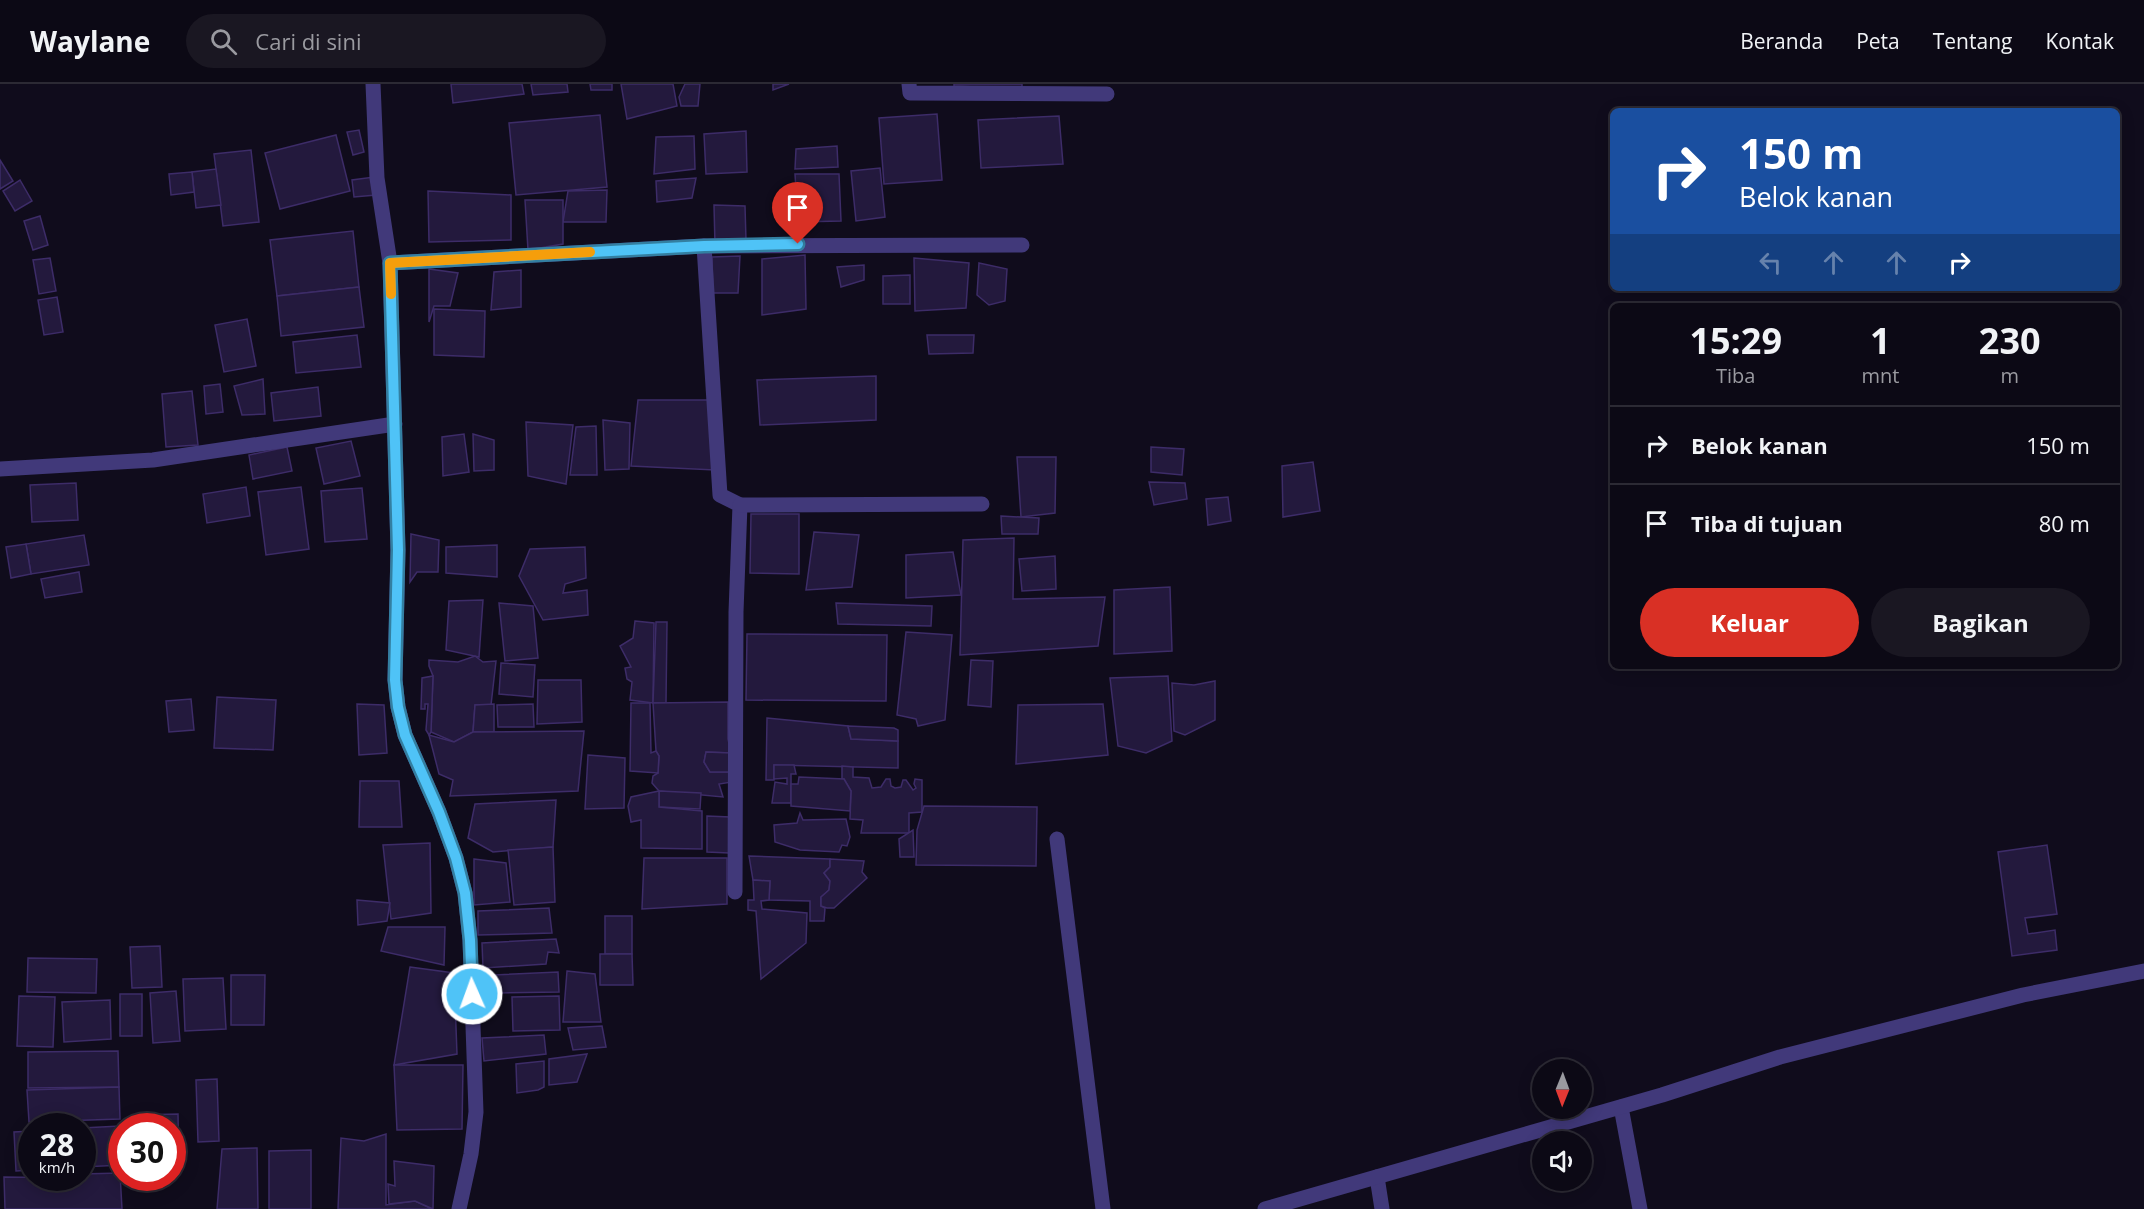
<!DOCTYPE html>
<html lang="id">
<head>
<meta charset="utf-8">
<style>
	:root { --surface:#0c0915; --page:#1a1722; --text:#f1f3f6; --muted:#9a9aa0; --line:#2c2a34; --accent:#d93025 }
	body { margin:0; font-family:"Open Sans",sans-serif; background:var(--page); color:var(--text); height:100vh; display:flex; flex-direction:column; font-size:22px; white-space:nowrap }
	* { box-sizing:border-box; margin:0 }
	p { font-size:20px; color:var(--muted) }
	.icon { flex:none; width:33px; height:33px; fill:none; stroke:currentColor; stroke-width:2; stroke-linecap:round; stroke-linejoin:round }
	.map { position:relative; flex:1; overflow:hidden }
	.drawer { position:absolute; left:1610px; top:219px; width:510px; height:366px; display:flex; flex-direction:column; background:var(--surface); border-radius:9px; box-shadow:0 3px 15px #0003,0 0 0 2px var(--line) }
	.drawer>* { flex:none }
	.hud { position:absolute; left:1610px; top:24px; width:510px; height:183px; border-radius:9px; box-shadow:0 3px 15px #0003,0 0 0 2px var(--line); background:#1a4fa0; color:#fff; overflow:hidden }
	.needle { width:39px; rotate:181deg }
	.controls { position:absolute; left:1532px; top:975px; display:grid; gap:12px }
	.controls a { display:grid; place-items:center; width:60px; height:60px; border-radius:50%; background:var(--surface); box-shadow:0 3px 15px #0003,0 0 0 2px var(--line); font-size:30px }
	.speed { position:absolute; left:18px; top:1029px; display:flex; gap:12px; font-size:30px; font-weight:700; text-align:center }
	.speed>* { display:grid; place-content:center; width:78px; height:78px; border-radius:50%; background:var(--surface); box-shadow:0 3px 15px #0003,0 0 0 2px var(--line); line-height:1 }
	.speed small { font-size:15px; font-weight:400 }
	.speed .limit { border:9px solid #d22; background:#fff; color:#111 }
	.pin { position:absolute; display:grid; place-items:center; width:51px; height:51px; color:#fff; margin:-62px -26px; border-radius:50% 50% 50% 0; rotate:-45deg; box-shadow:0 0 6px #0007 }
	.pin .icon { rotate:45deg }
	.me { position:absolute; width:66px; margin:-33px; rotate:358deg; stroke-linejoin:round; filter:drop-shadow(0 0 4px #0008) }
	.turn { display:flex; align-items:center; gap:21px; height:126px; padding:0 30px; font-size:27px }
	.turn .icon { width:78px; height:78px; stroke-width:2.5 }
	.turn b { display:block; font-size:42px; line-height:51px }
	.lanes { display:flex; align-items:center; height:57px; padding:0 30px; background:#0003; justify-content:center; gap:30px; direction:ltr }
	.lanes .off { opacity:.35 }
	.eta { display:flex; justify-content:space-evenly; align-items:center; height:102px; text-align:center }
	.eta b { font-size:36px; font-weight:700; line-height:42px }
	.button { display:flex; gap:12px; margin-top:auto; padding:12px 30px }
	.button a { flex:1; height:69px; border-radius:36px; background:var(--accent); color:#fff; font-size:24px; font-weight:700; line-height:69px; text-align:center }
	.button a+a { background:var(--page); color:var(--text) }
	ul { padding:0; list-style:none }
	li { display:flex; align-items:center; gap:18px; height:78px; padding:0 30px; border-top:2px solid var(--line) }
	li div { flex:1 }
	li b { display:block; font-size:22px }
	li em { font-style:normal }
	header { display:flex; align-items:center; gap:36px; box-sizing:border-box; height:84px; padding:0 30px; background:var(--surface); border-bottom:2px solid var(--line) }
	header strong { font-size:28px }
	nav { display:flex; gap:33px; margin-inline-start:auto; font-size:21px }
	.search { width:420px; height:54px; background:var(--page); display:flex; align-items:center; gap:15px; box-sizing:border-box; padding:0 21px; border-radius:33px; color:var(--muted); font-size:22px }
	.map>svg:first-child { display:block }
</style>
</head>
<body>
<header>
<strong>Waylane</strong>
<div class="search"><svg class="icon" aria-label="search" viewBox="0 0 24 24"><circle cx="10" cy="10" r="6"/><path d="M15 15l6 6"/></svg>Cari di sini</div>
<nav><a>Beranda</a><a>Peta</a><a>Tentang</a><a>Kontak</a></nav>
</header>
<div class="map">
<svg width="2144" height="1125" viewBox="0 0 2144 1125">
	<rect width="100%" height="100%" fill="#100c1c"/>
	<g fill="#23193d" stroke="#3d2c68" stroke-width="1.5">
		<polygon points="451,0 522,0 524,10 453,19"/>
		<polygon points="531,0 567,0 568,8 533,11"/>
		<polygon points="590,0 612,0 612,6 591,6"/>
		<polygon points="621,0 673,0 677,22 627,35"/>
		<polygon points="685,0 700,0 698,22 681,22 679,13"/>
		<polygon points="773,0 789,0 773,6"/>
		<polygon points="954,0 1022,0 1022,5 954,2"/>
		<polygon points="937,30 942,96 884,100 879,34"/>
		<polygon points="600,31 607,103 516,111 509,39"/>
		<polygon points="1059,32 1063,80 981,84 978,36"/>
		<polygon points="359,46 364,68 353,71 347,48"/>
		<polygon points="746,47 747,88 706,90 704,50"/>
		<polygon points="336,51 350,107 280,125 265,69"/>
		<polygon points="694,52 695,85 654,90 656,53"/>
		<polygon points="837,62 838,83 795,85 796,65"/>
		<polygon points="251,66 259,138 223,142 214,70"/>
		<polygon points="0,76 13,97 0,105"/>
		<polygon points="880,84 885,133 856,137 851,87"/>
		<polygon points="216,85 221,121 196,124 192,88"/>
		<polygon points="192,88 194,108 171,111 169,90"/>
		<polygon points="795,90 839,90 841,137 798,138"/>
		<polygon points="374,93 376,111 354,113 352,96"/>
		<polygon points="696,94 692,114 657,118 656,97"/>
		<polygon points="20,96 32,117 15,127 3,107"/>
		<polygon points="607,106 606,138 563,138 568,107"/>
		<polygon points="428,107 511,111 511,156 429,158"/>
		<polygon points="525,116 563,116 563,160 528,166"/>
		<polygon points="714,121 745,122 746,156 715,161"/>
		<polygon points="40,132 48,161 33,166 24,137"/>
		<polygon points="353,147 359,203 277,212 270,156"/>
		<polygon points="805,171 806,225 762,231 762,175"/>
		<polygon points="740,172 738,209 713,209 712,173"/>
		<polygon points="50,174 56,207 39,210 33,176"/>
		<polygon points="914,174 969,179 966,224 915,227"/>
		<polygon points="979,179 1007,185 1005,217 989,221 977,211"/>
		<polygon points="864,181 864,196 841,203 837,183"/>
		<polygon points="429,185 458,189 450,222 434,222 429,238"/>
		<polygon points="521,186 521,223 491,226 494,188"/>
		<polygon points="910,191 910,220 883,220 883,192"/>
		<polygon points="359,203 364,243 281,252 277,212"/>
		<polygon points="57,213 63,248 44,251 38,216"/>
		<polygon points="434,225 485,227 484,273 434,271"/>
		<polygon points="247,235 256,282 224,288 215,241"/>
		<polygon points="357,251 361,283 296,289 293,258"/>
		<polygon points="927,251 974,251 973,269 929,270"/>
		<polygon points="876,292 876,336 760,341 757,296"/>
		<polygon points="263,295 265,330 242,331 234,302"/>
		<polygon points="220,300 223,328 206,330 204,302"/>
		<polygon points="318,303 321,332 274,337 271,309"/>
		<polygon points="192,307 198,361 166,363 162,310"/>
		<polygon points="638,316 708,316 715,386 631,382"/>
		<polygon points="603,336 630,339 629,385 605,386"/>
		<polygon points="526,338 573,341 566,400 528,392"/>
		<polygon points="596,342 597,391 570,391 576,343"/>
		<polygon points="464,350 469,388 443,392 442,353"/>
		<polygon points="473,350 494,356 494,386 474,387"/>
		<polygon points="351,357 360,392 324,400 316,364"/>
		<polygon points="287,363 292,387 253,395 249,371"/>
		<polygon points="1151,363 1184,365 1182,391 1151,388"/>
		<polygon points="1017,373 1056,373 1055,429 1021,433"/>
		<polygon points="1313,378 1320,427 1283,433 1282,382"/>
		<polygon points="1149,398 1185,399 1187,415 1154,421"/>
		<polygon points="76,399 78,436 32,438 30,401"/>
		<polygon points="246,403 250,432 207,439 203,410"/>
		<polygon points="301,403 309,465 266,471 258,408"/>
		<polygon points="362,404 367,455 325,458 321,407"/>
		<polygon points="1228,413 1231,437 1208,441 1206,415"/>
		<polygon points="751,430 799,430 799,490 750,489"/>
		<polygon points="1001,432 1039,434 1038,450 1002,450"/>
		<polygon points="814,448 859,451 852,503 806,506"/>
		<polygon points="411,450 439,456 438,488 417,488 410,498"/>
		<polygon points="84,451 89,481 31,490 26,460"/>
		<polygon points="1014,454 1013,515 1105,513 1098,562 960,571 963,456"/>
		<polygon points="26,460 31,490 11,494 6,463"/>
		<polygon points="497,461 497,493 446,489 446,463"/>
		<polygon points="585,463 586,494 565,500 563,509 587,506 588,531 543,536 519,492 530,465"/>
		<polygon points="953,468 961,511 906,514 906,471"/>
		<polygon points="1055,472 1056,505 1022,507 1019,475"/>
		<polygon points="79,488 82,508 45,514 41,495"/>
		<polygon points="1170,503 1172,567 1114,570 1114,506"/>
		<polygon points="483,516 479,573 446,566 449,517"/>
		<polygon points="499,519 533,522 538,574 505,577"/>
		<polygon points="836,519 932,522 931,542 838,540"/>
		<polygon points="635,537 654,539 653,619 630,616 632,598 627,595 625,584 631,583 620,562 633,554"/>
		<polygon points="656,538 667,538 666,619 653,619"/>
		<polygon points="906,548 952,551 945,636 918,642 916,635 897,631"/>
		<polygon points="747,550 887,551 886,617 746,616"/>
		<polygon points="475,572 483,578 496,577 491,621 475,621 473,648 454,658 431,648 433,592 429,582 429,576 458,578"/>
		<polygon points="971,576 993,577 991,623 968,621"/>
		<polygon points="501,579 535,581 533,613 499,610"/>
		<polygon points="433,592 431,648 429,651 426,646 428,620 425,620 425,625 421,625 422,594"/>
		<polygon points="1168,592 1172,657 1146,669 1118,662 1110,594"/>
		<polygon points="538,596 581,596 582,638 537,640"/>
		<polygon points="1215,597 1215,636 1185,651 1174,647 1172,599 1194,601"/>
		<polygon points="217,613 276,616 273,666 214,664"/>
		<polygon points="191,615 194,646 169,648 166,617"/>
		<polygon points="728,618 728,655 731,669 706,668 704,678 710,688 730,688 732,698 719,700 723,713 659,707 652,699 653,692 658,689 659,672 656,667 653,619"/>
		<polygon points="631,619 650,619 651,669 656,667 659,672 658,689 630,687"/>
		<polygon points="357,620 384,621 387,669 359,671"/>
		<polygon points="494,620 494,648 473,648 475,621"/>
		<polygon points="533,620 534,643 498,643 497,621"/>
		<polygon points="1103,620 1108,671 1016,680 1018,621"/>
		<polygon points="767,634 848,642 851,655 898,657 898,684 774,681 774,696 766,696"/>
		<polygon points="848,642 894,644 898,646 898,657 851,655"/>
		<polygon points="584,647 578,707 450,712 453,696 439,690 429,651 454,658 473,648"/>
		<polygon points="706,668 731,669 730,688 710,688 704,678"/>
		<polygon points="588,671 625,674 624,724 585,725"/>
		<polygon points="774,681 794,681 796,690 791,690 791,719 772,719 775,698 787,700 787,694 774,695"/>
		<polygon points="842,682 853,683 853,693 869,694 872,704 881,703 886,695 890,695 891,702 895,704 901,703 903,696 906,696 913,706 916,704 914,700 915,695 922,696 922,728 909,729 909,749 861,749 863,736 850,735 851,707 844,695 842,695"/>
		<polygon points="799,693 844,695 851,707 850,727 791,722 791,700 798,700"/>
		<polygon points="360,697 399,697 402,743 359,743"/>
		<polygon points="659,707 701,709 700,725 659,723"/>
		<polygon points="659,707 659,723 702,727 702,765 641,764 641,736 631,738 628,722 631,713"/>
		<polygon points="556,716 553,763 493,768 468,754 475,720"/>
		<polygon points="924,722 1037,723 1036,782 916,781 917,746"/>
		<polygon points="800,729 803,736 846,735 850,753 847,762 842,761 839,768 800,766 775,758 774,741 797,739"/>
		<polygon points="707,732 730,733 729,769 707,768"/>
		<polygon points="913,746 914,773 900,773 899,755"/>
		<polygon points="430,759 431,829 391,835 383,761"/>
		<polygon points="2047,761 2057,830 2025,834 2028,850 2055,846 2057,866 2012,872 1998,768"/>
		<polygon points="553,763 555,818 514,821 508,766"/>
		<polygon points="749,772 830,775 830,783 824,789 830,797 829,806 821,813 821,822 825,824 824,837 810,837 810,817 769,816 770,797 753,796"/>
		<polygon points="644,774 727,774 727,820 642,825"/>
		<polygon points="474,775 506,779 510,818 474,821"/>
		<polygon points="830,775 864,777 862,788 867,794 834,824 827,824 821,822 821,813 829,806 830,797 824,789 830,783"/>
		<polygon points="753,796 770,797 769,816 761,817 762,825 807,829 806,859 761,895 756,827 748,826 748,816 754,816"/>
		<polygon points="357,816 390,819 387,837 358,841"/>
		<polygon points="549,824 552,849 478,851 478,827"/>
		<rect x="605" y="832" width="27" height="38"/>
		<polygon points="388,843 445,843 444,881 381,867"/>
		<polygon points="556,855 559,869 548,868 546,880 483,884 482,859"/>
		<polygon points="160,862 162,903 132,904 130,863"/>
		<polygon points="600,870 632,870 633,901 600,901"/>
		<polygon points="28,874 97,875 96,909 27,908"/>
		<polygon points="410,883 454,889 457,970 394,981"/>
		<polygon points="567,887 595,890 601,938 563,938"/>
		<polygon points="558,888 559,908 500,909 494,891"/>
		<polygon points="231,891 265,891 264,941 231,941"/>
		<polygon points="223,894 226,945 185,947 183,895"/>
		<polygon points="176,907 180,957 153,959 150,909"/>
		<rect x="120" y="910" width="22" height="42"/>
		<polygon points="19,912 55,913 53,963 17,962"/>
		<polygon points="559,912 560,946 513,947 512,913"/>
		<polygon points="110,916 111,955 64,958 62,918"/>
		<polygon points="602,942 606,963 573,966 568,944"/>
		<polygon points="544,951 546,970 484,977 482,954"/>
		<polygon points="118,967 119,1003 28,1004 28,968"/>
		<polygon points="587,970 577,998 549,1001 549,975"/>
		<polygon points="544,977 544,1003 538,1006 517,1009 516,980"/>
		<polygon points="394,981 463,981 462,1045 397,1046"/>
		<polygon points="217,995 219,1057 198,1058 196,996"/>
		<polygon points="119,1003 120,1035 29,1038 27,1006"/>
		<polygon points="178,1030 179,1087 172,1088 172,1042 139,1042 138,1031"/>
		<polygon points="120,1042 122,1081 82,1083 82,1044"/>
		<polygon points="32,1047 32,1086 16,1087 14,1048"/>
		<polygon points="386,1050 386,1121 415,1117 432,1125 338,1125 341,1054 364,1057"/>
		<polygon points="257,1064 258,1125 217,1125 222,1065"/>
		<polygon points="311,1066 311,1125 269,1125 269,1067"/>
		<polygon points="394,1077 434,1082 433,1125 415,1117 389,1120 388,1100 395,1102"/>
		<polygon points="120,1089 122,1125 5,1125 4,1093 82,1094 82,1090"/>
	</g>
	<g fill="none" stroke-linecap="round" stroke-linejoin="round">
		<g stroke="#41397a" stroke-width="15">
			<polyline points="373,0 377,94 390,179 398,466 395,596 398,623 405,651 439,728 456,774 465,809 470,856 476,1028 471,1070 459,1125"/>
			<polyline points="909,0 910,9 1107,10"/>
			<polyline points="704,162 720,411 740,421 736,528 735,808"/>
			<polyline points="390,179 704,162 1022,161"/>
			<polyline points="0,385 153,376 395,340"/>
			<polyline points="740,421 982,420"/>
			<polyline points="1057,755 1103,1125"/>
			<polyline points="1621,1023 1640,1125"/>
			<polyline points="1377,1093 1382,1125"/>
			<polyline points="1265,1125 1662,1011 1780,973 2023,911 2144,887"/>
		</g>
	</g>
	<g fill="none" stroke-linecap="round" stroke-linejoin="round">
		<defs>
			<polyline id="route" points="472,910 470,856 465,809 456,774 439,728 405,651 398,623 395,596 398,466 390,179 704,162 798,160"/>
		</defs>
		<use href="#route" stroke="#337fa1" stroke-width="15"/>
		<use href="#route" stroke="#4fc3f7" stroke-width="10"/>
		<polyline stroke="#f59e0b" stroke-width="10" points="391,210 390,179 590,168"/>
	</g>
</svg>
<div class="controls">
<a><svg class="needle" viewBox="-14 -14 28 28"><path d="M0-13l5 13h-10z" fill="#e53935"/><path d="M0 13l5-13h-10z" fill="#9a9aa0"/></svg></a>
<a><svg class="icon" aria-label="sound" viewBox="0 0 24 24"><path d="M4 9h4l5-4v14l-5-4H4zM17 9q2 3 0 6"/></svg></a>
</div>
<div class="speed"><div>28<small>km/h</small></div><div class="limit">30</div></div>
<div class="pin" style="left:798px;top:160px;background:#d93025"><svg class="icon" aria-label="arrive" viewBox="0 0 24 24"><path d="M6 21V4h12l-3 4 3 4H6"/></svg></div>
<svg class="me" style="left:472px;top:910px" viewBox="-20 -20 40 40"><circle r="17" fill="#4fc3f7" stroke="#fff" stroke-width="3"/><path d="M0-11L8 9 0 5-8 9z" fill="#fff"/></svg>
<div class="hud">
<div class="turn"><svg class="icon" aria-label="right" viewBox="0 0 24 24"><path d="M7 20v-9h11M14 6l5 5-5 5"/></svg><div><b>150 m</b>Belok kanan</div></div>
<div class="lanes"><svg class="icon off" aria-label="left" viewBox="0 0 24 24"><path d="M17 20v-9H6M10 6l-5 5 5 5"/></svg><svg class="icon off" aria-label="ahead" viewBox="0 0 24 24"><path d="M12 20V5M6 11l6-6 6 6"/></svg><svg class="icon off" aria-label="ahead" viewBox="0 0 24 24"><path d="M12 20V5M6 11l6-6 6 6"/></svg><svg class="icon" aria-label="right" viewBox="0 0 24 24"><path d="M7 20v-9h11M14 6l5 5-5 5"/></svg></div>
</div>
<section class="drawer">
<div class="eta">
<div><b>15:29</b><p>Tiba</p></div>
<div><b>1</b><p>mnt</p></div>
<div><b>230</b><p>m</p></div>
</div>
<ul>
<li><svg class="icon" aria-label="right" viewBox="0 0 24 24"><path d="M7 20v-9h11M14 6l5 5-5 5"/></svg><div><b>Belok kanan</b></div><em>150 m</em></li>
<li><svg class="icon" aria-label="arrive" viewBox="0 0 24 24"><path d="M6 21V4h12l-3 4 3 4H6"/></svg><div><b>Tiba di tujuan</b></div><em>80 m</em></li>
</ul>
<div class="button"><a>Keluar</a><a>Bagikan</a></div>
</section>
</div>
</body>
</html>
